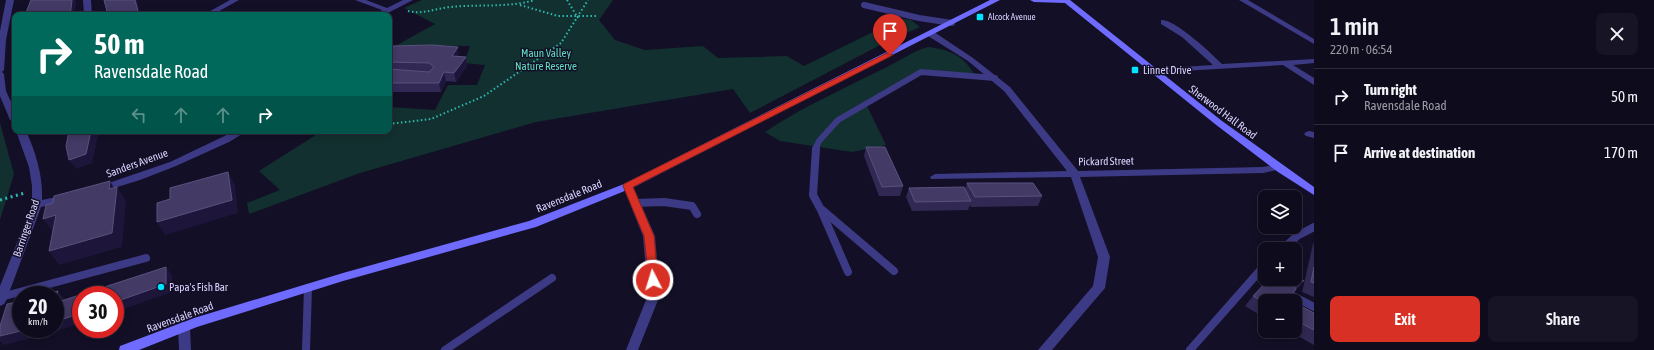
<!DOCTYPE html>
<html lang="en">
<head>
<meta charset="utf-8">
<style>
	:root { --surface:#0e0b1c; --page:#171425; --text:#f1f3f6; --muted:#9b9ba3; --line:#2e2b3b; --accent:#d93025 }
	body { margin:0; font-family:"Asap Condensed",sans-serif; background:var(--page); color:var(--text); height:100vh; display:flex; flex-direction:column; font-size:15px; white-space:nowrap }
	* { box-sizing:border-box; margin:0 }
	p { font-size:13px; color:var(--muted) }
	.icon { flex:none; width:22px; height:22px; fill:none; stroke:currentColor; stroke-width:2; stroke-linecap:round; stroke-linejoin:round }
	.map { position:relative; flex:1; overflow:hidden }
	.panel { display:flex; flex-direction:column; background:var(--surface); width:340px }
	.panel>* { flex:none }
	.top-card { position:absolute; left:12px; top:12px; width:380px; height:122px; border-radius:8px; box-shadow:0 2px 10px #0003,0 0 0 1px var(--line); background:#00695c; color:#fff; overflow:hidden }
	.controls { position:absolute; left:1258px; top:190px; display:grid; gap:8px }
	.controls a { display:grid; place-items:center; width:44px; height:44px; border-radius:8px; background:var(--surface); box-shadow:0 2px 10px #0003,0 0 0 1px var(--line); font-size:20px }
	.speed { position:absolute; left:12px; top:286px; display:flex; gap:8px; font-size:20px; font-weight:700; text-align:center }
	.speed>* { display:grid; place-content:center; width:52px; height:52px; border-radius:50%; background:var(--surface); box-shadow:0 2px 10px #0003,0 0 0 1px var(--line); line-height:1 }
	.speed small { font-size:10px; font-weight:400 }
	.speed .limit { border:6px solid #d22; background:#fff; color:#111 }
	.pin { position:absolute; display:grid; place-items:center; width:34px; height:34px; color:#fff; margin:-41px -17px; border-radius:50% 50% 50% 0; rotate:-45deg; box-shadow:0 0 4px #0007 }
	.pin .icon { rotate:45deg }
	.me { position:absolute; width:44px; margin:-22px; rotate:355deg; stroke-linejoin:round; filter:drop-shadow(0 0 3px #0008) }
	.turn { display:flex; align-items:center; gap:14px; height:84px; padding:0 16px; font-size:18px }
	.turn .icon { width:52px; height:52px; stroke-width:2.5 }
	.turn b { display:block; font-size:28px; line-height:34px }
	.lanes { display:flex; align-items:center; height:38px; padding:0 16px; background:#0003; justify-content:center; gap:20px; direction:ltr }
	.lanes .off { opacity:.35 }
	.round { display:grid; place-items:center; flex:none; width:42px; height:42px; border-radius:8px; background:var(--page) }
	.summary { display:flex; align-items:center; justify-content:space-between; height:68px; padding:0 16px }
	h1 { font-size:24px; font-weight:600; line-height:30px }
	.action { display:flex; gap:8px; margin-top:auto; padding:8px 16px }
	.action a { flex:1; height:46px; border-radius:8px; background:var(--accent); color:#fff; font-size:16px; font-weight:600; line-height:46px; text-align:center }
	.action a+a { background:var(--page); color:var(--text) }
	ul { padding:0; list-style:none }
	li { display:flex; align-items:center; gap:12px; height:56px; padding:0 16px; border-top:1px solid var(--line) }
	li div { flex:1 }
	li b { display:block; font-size:15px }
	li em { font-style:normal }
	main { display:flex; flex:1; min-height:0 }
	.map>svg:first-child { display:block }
</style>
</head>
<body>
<main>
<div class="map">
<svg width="1314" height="350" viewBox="0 0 1314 350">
	<rect width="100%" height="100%" fill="#130f26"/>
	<g fill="#12302f">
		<polygon points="422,0 613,0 599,20 615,40 645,50 703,46 718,58 787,56 804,66 885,26 882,15 911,20 920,27 886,42 750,113 733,89 536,122 360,173 249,214 247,203 280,190 259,171 322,131 389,131 389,107 435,110 448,85 477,85 485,65 464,63 470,46 397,45 435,24 404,8"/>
		<path d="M 928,47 C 950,50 964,55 975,76 L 921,69 L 866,104 L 886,145 L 852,152 L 780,141 L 765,132 C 804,106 845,88 887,67 C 901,60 913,51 928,47 Z"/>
		<polygon points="0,123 14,174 0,220"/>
	</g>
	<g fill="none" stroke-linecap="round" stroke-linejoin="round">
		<g stroke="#2fb8b0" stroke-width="2" stroke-dasharray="1.5 2.5" stroke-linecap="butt">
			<polyline points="567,0 578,18"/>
			<polyline points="520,5 558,16 597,16"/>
			<path d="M 408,11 C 423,15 436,8 451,7 C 480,4 507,8 535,0"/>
			<polyline points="389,124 431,119 484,96 561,43 588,0"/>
		</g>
		<polyline stroke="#2fb8b0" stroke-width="3" stroke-dasharray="2 3.5" stroke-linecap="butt" points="0,200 25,193"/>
		<g stroke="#3d3a85" stroke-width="6">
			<polyline points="864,5 919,18 952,23"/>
			<polyline points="815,150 819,141 838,120 921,72 995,78"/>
		</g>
		<g stroke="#3d3a85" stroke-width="8">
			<polyline points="816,149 813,195 820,208 894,271"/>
			<polyline points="635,203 664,202 692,206 697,214"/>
			<polyline points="821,210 848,272"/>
			<polyline points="1283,249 1297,236 1314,227"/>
			<polyline points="1291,295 1314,307"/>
			<polyline points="1,297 146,258"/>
			<polyline points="306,350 308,288"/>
			<polyline points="445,350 552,278"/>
			<polyline points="1190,350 1265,265"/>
		</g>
		<g fill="#3d3a85" fill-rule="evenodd">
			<polygon points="6,0 14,0 6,40 4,70 2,72 4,74 6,91 15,110 15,123 10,120 0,96 0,31"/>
			<polygon points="83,0 91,0 92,15 84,15"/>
			<polygon points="230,0 239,0 212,15 203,15"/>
			<polygon points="355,0 366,0 387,8 403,0 413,0 384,15 374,15 382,10"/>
			<polygon points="1239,0 1248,0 1314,39 1314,44"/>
			<path d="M 1161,20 C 1174,18 1212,54 1222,64 L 1314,59 L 1314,63 L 1293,65 L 1314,78 L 1314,85 L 1283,65 L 1148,73 L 1147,71 L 1151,69 L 1213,65 L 1182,37 L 1161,24 Z"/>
			<polygon points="928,32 934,32 973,58 1010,87 1078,171 1263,167 1278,164 1283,167 1281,169 1263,173 1080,177 1110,257 1105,288 1052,350 1038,350 1093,286 1098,257 1071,177 931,179 930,177 935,174 1067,171 1004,91 968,61 928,36"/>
			<path d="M 16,131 L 26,131 C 36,153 43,176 42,200 L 66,195 L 71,198 L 70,200 L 41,207 L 6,301 L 4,304 L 0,306 L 0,286 L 32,205 L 32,186 L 29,167 Z"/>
			<polygon points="235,131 247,131 229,142 176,166 140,180 101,192 96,189 97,187 170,162"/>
			<polygon points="1309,131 1314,132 1314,138 1306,136 1304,134 1306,132"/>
			<polygon points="628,183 633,186 655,236 660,295 638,350 626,350 648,295 643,236 623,186"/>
			<polygon points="184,322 188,323 190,327 191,350 179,350 178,327 180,323"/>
		</g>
		<g fill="#6f6bff" fill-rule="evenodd">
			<polygon points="990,0 1000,0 632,188 536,227 343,281 197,327 139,350 119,350 120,346 194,318 343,273 529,221 624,184"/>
			<polygon points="1030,0 1070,0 1222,121 1314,187 1314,195 1278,172 1215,124 1065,3 1034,2"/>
		</g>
	</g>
	<g fill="#312854">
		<polygon points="389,49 466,57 467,66 456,82 446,81 441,92 389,92"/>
		<polygon points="866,147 903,186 900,196 879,196 864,156"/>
		<polygon points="967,183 1042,196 1038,206 971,207 970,205 968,210 912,211 906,197 909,188 965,189"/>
		<polygon points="1314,243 1314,297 1302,292 1313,244"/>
		<polygon points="1295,279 1304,281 1288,299 1265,301 1265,318 1245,306 1253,296"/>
		<polygon points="1295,303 1314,313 1314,345 1289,331 1295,331"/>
	</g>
	<g fill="#1d163a">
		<polygon points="72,0 76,0 75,15 70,15"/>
		<polygon points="135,0 137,0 141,15 139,15"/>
		<polygon points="458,47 459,56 452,56"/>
		<polygon points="466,57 467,66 456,82 454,73"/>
		<polygon points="444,72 446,81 441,92 439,83"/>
		<polygon points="91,131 99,131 92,163 76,169 69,160"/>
		<polygon points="228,172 235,185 238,213 165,235 157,222"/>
		<polygon points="110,181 116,191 117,187 126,201 122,247 59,265 49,251"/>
		<polygon points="56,215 53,232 43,219"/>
		<polygon points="166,267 172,275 172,292 115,312 115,302"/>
		<polygon points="58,291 65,299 55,306 55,299"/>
		<polygon points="81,313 81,323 55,332 4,345 0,341 0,336 29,329 55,329 55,322"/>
	</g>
	<g fill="#433a66" stroke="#5a527e">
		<polygon points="31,0 72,0 71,9 70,15 25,15"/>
		<polygon points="104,0 135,0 139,15 108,15"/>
		<polygon points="432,45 458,47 452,56 466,57 454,73 444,72 439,83 389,83 389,69 429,72 434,67 429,63 389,62 389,49 391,46"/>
		<polygon points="69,131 91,131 86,154 69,160 66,146"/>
		<polygon points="866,147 885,147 903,186 882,187"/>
		<polygon points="228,172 232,200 157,222 157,203 170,199 170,188"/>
		<polygon points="110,181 109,189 117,187 112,233 49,251 56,215 43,219 46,205 53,203 54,196"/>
		<polygon points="967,183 1033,183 1042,196 975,197"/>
		<polygon points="964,187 971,201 915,202 909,188"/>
		<polygon points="166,267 166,284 115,302 115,295 81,295 81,313 55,322 55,303"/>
		<polygon points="1314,267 1314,283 1311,282"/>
		<polygon points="1295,276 1304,281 1299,280 1295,282 1294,286 1296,289 1288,299 1291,301 1265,301 1265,303 1253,296 1269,279 1295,279"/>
		<polygon points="58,291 55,299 55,295 44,295"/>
		<polygon points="21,301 21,329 29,329 0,336 0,326 7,304"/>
		<polygon points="1295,303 1314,313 1314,330 1295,320"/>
	</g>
	<polygon fill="#d93025" stroke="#8d1f18" points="887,53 893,55 633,187 654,236 658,280 653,284 649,283 644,236 623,186 624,184"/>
	<g fill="#00e5ff" stroke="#130f26" stroke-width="1.5">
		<rect x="976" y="13" width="8" height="8" rx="2"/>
		<rect x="1131" y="66" width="8" height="8" rx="2"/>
		<circle cx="161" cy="287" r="4"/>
	</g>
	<g text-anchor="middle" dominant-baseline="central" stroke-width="3" stroke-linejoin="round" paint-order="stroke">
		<g font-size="9" fill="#d9d4ff" stroke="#130f26" text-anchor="start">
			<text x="988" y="17">Alcock Avenue</text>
		</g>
		<g font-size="11" fill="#5fe0c0" stroke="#130f26">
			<text x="546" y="53">Maun Valley<tspan x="546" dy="13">Nature Reserve</tspan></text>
		</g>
		<g font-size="11" fill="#d9d4ff" stroke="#130f26" text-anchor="start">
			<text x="1143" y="70">Linnet Drive</text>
			<text x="169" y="287">Papa's Fish Bar</text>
		</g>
		<g font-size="11" fill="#d9d4ff" stroke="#130f26">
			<text transform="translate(1223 112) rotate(37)">Sherwood Hall Road</text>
			<text transform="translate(1106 161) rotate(-1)">Pickard Street</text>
			<text transform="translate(137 163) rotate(-20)">Sanders Avenue</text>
			<text transform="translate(569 196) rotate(-22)">Ravensdale Road</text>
			<text transform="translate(26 228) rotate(-71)">Barringer Road</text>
			<text transform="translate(180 317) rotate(-20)">Ravensdale Road</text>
		</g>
	</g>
</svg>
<div class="controls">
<a><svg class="icon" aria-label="layers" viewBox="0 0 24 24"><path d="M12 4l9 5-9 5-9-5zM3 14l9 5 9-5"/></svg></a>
<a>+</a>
<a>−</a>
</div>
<div class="speed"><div>20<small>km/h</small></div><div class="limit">30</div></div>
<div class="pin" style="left:890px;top:55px;background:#d93025"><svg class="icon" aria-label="arrive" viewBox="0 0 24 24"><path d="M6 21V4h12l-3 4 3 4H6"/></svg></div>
<svg class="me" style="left:653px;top:280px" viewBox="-20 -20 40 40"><circle r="17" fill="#d93025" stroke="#fff" stroke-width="3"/><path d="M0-11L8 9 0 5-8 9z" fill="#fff"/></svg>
<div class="top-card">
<div class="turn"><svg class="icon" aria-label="right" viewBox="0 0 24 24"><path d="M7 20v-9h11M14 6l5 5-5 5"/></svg><div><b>50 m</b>Ravensdale Road</div></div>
<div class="lanes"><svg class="icon off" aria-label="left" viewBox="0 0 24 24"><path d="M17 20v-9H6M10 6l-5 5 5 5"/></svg><svg class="icon off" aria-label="ahead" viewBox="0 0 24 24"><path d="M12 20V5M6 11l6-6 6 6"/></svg><svg class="icon off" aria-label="ahead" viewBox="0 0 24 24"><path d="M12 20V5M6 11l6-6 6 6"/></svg><svg class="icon" aria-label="right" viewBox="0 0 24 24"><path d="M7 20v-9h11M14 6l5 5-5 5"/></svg></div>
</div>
</div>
<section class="panel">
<div class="summary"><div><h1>1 min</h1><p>220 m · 06:54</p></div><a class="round"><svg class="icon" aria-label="close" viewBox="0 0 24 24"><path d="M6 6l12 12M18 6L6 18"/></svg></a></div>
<ul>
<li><svg class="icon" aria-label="right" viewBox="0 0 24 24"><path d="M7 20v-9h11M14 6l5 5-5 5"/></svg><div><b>Turn right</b><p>Ravensdale Road</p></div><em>50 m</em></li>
<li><svg class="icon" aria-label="arrive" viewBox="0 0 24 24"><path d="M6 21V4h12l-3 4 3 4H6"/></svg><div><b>Arrive at destination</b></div><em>170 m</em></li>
</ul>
<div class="action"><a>Exit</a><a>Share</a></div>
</section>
</main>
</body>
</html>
